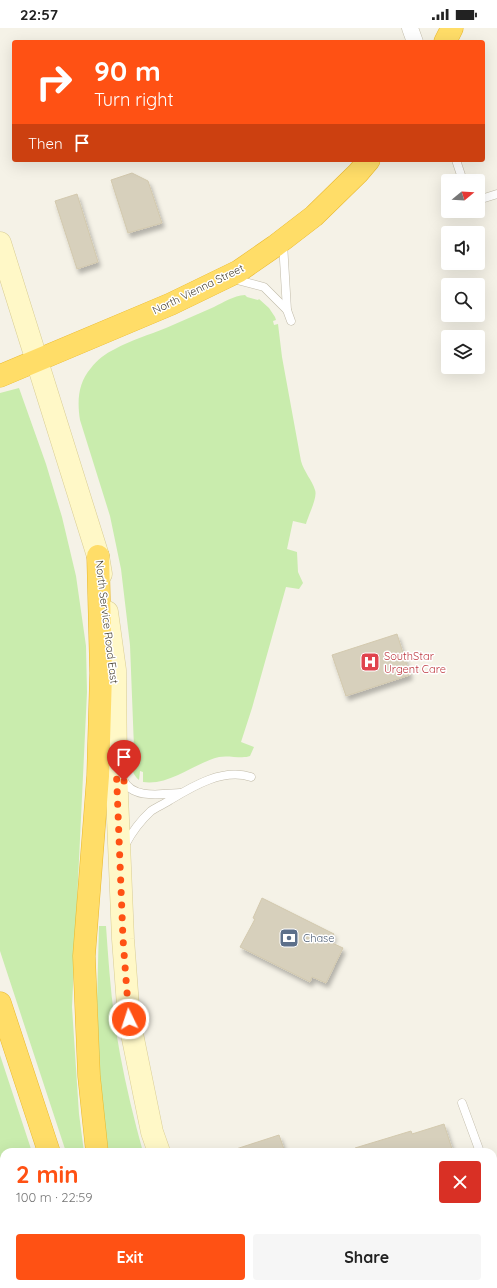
<!DOCTYPE html>
<html lang="en">
<head>
<meta charset="utf-8">
<style>
	:root { --surface:#fff; --page:#f6f6f6; --text:#222; --muted:#767676; --accent:#ff5114 }
	body { margin:0; font-family:Quicksand,sans-serif; background:var(--page); color:var(--text); height:100vh; display:flex; flex-direction:column; font-size:15px; white-space:nowrap }
	* { box-sizing:border-box; margin:0 }
	p { font-size:13px; color:var(--muted) }
	.icon { flex:none; width:22px; height:22px; fill:none; stroke:currentColor; stroke-width:2; stroke-linecap:round; stroke-linejoin:round }
	.map { position:relative; flex:1; overflow:hidden }
	.details { position:absolute; left:0px; top:1120px; width:497px; height:140px; display:flex; flex-direction:column; background:var(--surface); border-radius:12px 12px 0 0; box-shadow:0 4px 16px #0002 }
	.details>* { flex:none }
	.banner { position:absolute; left:12px; top:12px; width:473px; height:122px; border-radius:4px; box-shadow:0 4px 16px #0002; background:#ff5114; color:#fff; overflow:hidden }
	.needle { width:26px; rotate:72deg }
	.buttons { position:absolute; left:441px; top:146px; display:grid; gap:8px }
	.buttons a { display:grid; place-items:center; width:44px; height:44px; border-radius:4px; background:var(--surface); box-shadow:0 4px 16px #0002; font-size:20px }
	.pin { position:absolute; display:grid; place-items:center; width:34px; height:34px; color:#fff; margin:-41px -17px; border-radius:50% 50% 50% 0; rotate:-45deg; box-shadow:0 0 4px #0007 }
	.pin .icon { rotate:45deg }
	.me { position:absolute; width:44px; margin:-22px; rotate:356deg; stroke-linejoin:round; filter:drop-shadow(0 0 3px #0008) }
	.turn { display:flex; align-items:center; gap:14px; height:84px; padding:0 16px; font-size:18px }
	.turn .icon { width:52px; height:52px; stroke-width:2.5 }
	.turn b { display:block; font-size:28px; line-height:34px }
	.then { display:flex; align-items:center; height:38px; padding:0 16px; background:#0003; gap:8px; font-size:15px }
	.round { display:grid; place-items:center; flex:none; width:42px; height:42px; border-radius:4px; background:var(--page) }
	.head { display:flex; align-items:center; justify-content:space-between; height:68px; padding:0 16px }
	h1 { font-size:24px; font-weight:700; line-height:30px; color:var(--accent) }
	.action { display:flex; gap:8px; margin-top:auto; padding:8px 16px }
	.action a { flex:1; height:46px; border-radius:4px; background:var(--accent); color:#fff; font-size:16px; font-weight:700; line-height:46px; text-align:center }
	.action a+a { background:var(--page); color:var(--text) }
	.status { display:flex; justify-content:space-between; align-items:center; height:28px; padding:0 20px; background:var(--surface); direction:ltr }
	.status svg { height:11px; fill:currentColor }
	.map>svg:first-child { display:block }
</style>
</head>
<body>
<div class="status"><b>22:57</b><svg viewBox="0 0 49 12"><path d="M0 12V9h3v3zM5 12V6h3v6zM10 12V3h3v9zM15 12V0h3v12zM26 1h20v11H26zM47 4h2v5h-2z"/></svg></div>
<div class="map">
<svg width="497" height="1260" viewBox="0 0 497 1260">
	<defs>
		<filter id="shadow"><feDropShadow dx="2.5" dy="4.5" stdDeviation="2" flood-color="#0004"/></filter>
	</defs>
	<rect width="100%" height="100%" fill="#f5f2e7"/>
	<g fill="#c9ecad">
		<path d="M 245,267 L 247,269 L 258,272 L 259,271 L 269,280 L 275,289 L 276,292 L 273,293 L 274,297 L 278,296 L 282,329 L 301,433 C 304,444 312,452 315,462 C 318,469 308,488 306,496 L 293,493 L 287,521 L 297,524 L 298,544 L 303,555 L 299,561 L 286,559 L 252,680 L 241,714 L 254,719 L 250,728 C 243,731 228,727 219,729 C 194,735 170,758 143,754 L 143,744 L 140,743 L 139,752 C 130,745 130,731 129,721 L 134,720 L 130,617 L 121,541 L 110,488 L 80,392 C 77,373 78,355 91,340 C 97,332 106,325 115,321 C 131,312 149,307 166,300 C 182,293 198,286 214,279 C 224,274 233,268 245,267 Z"/>
		<polygon points="19,360 46,436 62,489 76,548 86,618 87,664 72,979 79,1086 84,1124 66,1124 0,923 0,365"/>
		<path d="M 99,898 L 106,898 C 109,941 112,984 120,1026 C 126,1059 134,1091 143,1124 L 108,1124 L 100,1057 L 97,973 Z"/>
		<polygon points="0,1027 32,1124 4,1124 4,1198 0,1186"/>
		<polygon points="23,1256 75,1256 77,1260 24,1260"/>
		<polygon points="137,1256 185,1256 187,1260 138,1260"/>
	</g>
	<g fill="#d7d0bc" stroke="#d3c9ae" filter="url(#shadow)">
		<polygon points="132,145 148,153 162,195 128,205 111,152"/>
		<polygon points="77,166 98,234 77,241 55,173"/>
		<polygon points="397,606 410,647 346,668 332,627"/>
		<polygon points="262,870 334,906 330,914 343,920 326,955 312,949 310,954 240,919 255,891 253,890"/>
		<polygon points="444,1096 453,1124 356,1124 355,1120 411,1103 412,1106"/>
		<polygon points="279,1107 285,1124 236,1124 236,1121"/>
	</g>
	<g fill="none" stroke-linecap="round" stroke-linejoin="round">
		<defs>
			<g id="lane">
				<polyline points="456,132 463,153"/>
				<polyline points="478,172 497,166"/>
				<polyline points="473,183 473,185"/>
				<polyline points="283,215 287,282 291,293"/>
				<polyline points="233,251 264,259 287,282"/>
				<path d="M 123,751 C 132,772 162,766 180,765"/>
				<path d="M 125,817 C 132,804 140,793 151,783 C 157,779 164,776 170,772 C 193,758 223,740 251,749"/>
				<polyline points="462,1075 480,1124"/>
				<polyline points="493,1158 497,1169"/>
				<polyline points="213,1260 226,1256"/>
			</g>
			<polyline id="street" points="410,0 415,14"/>
			<g id="secondary">
				<polyline points="0,215 98,528 101,546"/>
				<polyline points="107,584 115,642 116,743 123,911 129,991 152,1104 159,1124"/>
				<polyline points="202,1256 203,1260"/>
			</g>
			<g id="highway">
				<polyline points="445,14 452,0"/>
				<polyline points="0,348 171,276 239,243 275,218 314,188 358,145 369,132"/>
				<polyline points="0,975 49,1124"/>
				<polyline points="97,1124 89,1048 84,928 98,748 101,645 98,528"/>
				<polyline points="0,1243 4,1255"/>
				<polyline points="92,1256 93,1260"/>
				<polyline points="121,1256 122,1260"/>
			</g>
		</defs>
		<use href="#lane" stroke="#c1bba9" stroke-width="9"/>
		<use href="#street" stroke="#c1bba9" stroke-width="17"/>
		<use href="#secondary" stroke="#d9cd94" stroke-width="23"/>
		<use href="#highway" stroke="#e9b82d" stroke-width="23"/>
		<use href="#lane" stroke="#fff" stroke-width="8"/>
		<use href="#street" stroke="#fff" stroke-width="16"/>
		<use href="#secondary" stroke="#fff8c7" stroke-width="22"/>
		<use href="#highway" stroke="#ffdd68" stroke-width="22"/>
	</g>
	<g fill="none" stroke-linecap="round" stroke-linejoin="round">
		<polyline stroke="#ff5114" stroke-width="7" stroke-dasharray="0 12.6" points="124,753 116,734 123,911 129,991"/>
	</g>
	<defs>
		<symbol id="hospital-square" viewBox="-11 -11 22 22"><rect x="-9" y="-9" width="18" height="18" rx="4" fill="#e0444e" stroke="#fff"/><path d="M-5-5h3v3.5h4V-5h3V5h-3V1.5h-4V5h-3Z" fill="#fff"/></symbol>
		<symbol id="bank-square" viewBox="-11 -11 22 22"><rect x="-9" y="-9" width="18" height="18" rx="4" fill="#5c6f8a" stroke="#fff"/><path d="M-6-4H6V4H-6ZM0-2.3a2.3 2.3 0 1 0 0 4.6a2.3 2.3 0 1 0 0-4.6Z" fill="#fff"/></symbol>
	</defs>
	<g fill-rule="evenodd">
		<use href="#hospital-square" x="359" y="623" width="22" height="22"/>
		<use href="#bank-square" x="278" y="899" width="22" height="22"/>
	</g>
	<g text-anchor="middle" dominant-baseline="central" stroke-width="3" stroke-linejoin="round" paint-order="stroke">
		<g font-size="11" fill="#494335" stroke="#fff">
			<text transform="translate(198 261) rotate(-26)">North Vienna Street</text>
			<text transform="translate(107 594) rotate(83)">North Service Road East</text>
		</g>
		<g font-size="11" fill="#be3a42" stroke="#fff" text-anchor="start">
			<text x="384" y="628">SouthStar<tspan x="384" dy="13">Urgent Care</tspan></text>
		</g>
		<g font-size="11" fill="#4e5e75" stroke="#fff" text-anchor="start">
			<text x="303" y="910">Chase</text>
		</g>
	</g>
</svg>
<div class="buttons">
<a><svg class="needle" viewBox="-14 -14 28 28"><path d="M0-13l5 13h-10z" fill="#e53935"/><path d="M0 13l5-13h-10z" fill="#767676"/></svg></a>
<a><svg class="icon" aria-label="sound" viewBox="0 0 24 24"><path d="M4 9h4l5-4v14l-5-4H4zM17 9q2 3 0 6"/></svg></a>
<a><svg class="icon" aria-label="search" viewBox="0 0 24 24"><circle cx="10" cy="10" r="6"/><path d="M15 15l6 6"/></svg></a>
<a><svg class="icon" aria-label="layers" viewBox="0 0 24 24"><path d="M12 4l9 5-9 5-9-5zM3 14l9 5 9-5"/></svg></a>
</div>
<div class="pin" style="left:124px;top:753px;background:#d93025"><svg class="icon" aria-label="arrive" viewBox="0 0 24 24"><path d="M6 21V4h12l-3 4 3 4H6"/></svg></div>
<svg class="me" style="left:129px;top:991px" viewBox="-20 -20 40 40"><circle r="17" fill="#ff5114" stroke="#fff" stroke-width="3"/><path d="M0-11L8 9 0 5-8 9z" fill="#fff"/></svg>
<div class="banner">
<div class="turn"><svg class="icon" aria-label="right" viewBox="0 0 24 24"><path d="M7 20v-9h11M14 6l5 5-5 5"/></svg><div><b>90 m</b>Turn right</div></div>
<div class="then">Then<svg class="icon" aria-label="arrive" viewBox="0 0 24 24"><path d="M6 21V4h12l-3 4 3 4H6"/></svg></div>
</div>
<section class="details">
<div class="head"><div><h1>2 min</h1><p>100 m · 22:59</p></div><a class="round" style="background:#d93025;color:#fff"><svg class="icon" aria-label="close" viewBox="0 0 24 24"><path d="M6 6l12 12M18 6L6 18"/></svg></a></div>
<div class="action"><a>Exit</a><a>Share</a></div>
</section>
</div>
</body>
</html>
